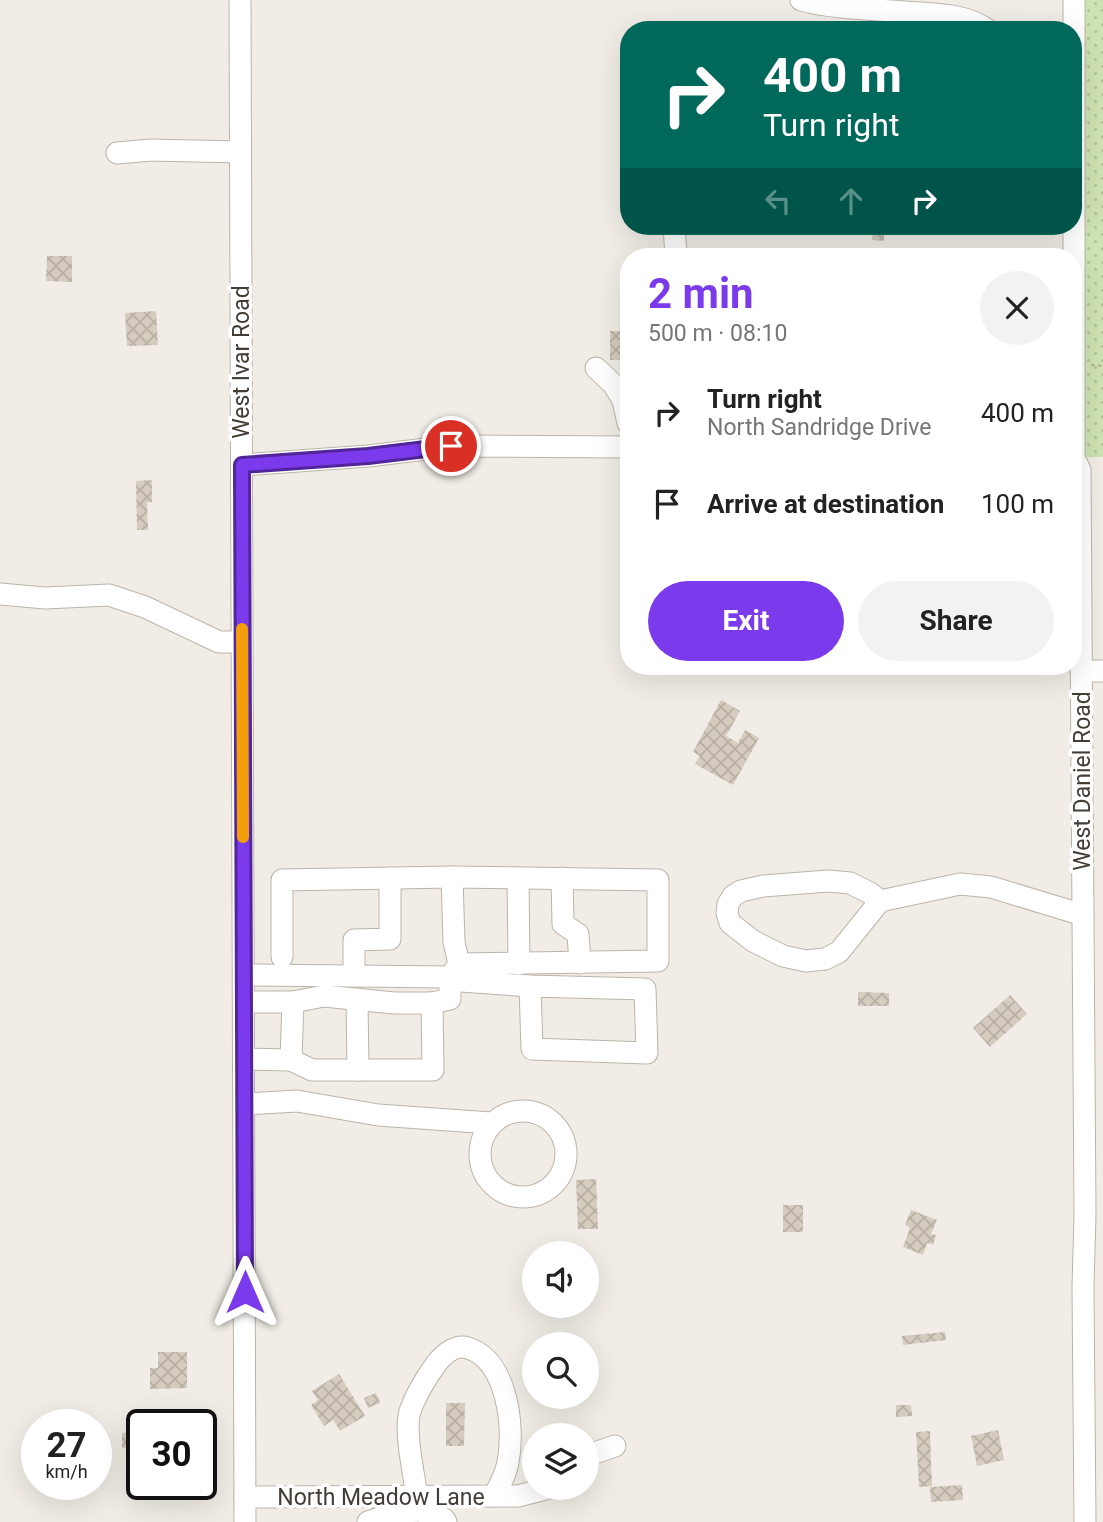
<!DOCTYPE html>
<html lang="en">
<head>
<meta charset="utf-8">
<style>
	:root { --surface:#fff; --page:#f2f2f2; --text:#222; --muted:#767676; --accent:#7c3aed }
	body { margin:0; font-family:Roboto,sans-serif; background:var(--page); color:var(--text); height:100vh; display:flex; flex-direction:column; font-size:26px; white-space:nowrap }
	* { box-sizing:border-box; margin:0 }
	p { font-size:23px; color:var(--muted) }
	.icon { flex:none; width:38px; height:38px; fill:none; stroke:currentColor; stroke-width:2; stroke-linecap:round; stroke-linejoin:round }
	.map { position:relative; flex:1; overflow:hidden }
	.sheet { position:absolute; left:620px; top:248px; width:462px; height:427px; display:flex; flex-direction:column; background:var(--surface); border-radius:28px; box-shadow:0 7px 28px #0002 }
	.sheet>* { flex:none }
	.banner { position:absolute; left:620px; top:21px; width:462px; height:214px; border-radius:28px; box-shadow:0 7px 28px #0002; background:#00695c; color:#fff; overflow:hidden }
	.buttons { position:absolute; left:522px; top:1241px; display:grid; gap:14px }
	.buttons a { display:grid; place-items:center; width:77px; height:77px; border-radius:50%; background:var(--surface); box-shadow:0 7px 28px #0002; font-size:35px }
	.speed { position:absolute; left:21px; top:1409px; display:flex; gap:14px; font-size:35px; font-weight:700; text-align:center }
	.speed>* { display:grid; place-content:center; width:91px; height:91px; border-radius:50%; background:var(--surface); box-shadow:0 7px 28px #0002; line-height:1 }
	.speed small { font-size:18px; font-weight:400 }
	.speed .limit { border:4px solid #111; border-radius:10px; background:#fff; color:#111 }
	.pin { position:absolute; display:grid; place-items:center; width:60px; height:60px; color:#fff; margin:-30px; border:4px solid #fff; border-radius:50%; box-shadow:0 2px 7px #0007 }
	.me { position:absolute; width:77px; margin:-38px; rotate:0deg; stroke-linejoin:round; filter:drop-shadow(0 0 5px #0008) }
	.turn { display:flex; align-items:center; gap:24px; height:147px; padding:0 28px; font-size:32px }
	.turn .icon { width:91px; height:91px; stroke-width:2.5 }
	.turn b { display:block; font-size:49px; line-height:60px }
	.lanes { display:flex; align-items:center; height:66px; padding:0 28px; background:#0003; justify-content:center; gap:35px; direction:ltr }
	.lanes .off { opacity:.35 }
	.round { display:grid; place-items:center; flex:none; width:74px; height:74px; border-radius:37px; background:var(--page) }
	.head { display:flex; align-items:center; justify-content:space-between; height:119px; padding:0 28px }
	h1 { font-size:42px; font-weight:700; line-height:52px; color:var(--accent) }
	.cta { display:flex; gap:14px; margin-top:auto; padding:14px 28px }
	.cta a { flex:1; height:80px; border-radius:42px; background:var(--accent); color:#fff; font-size:28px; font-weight:700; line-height:80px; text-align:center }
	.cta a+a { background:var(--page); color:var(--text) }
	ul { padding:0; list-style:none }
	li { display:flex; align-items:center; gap:21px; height:91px; padding:0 28px }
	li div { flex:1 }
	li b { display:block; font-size:26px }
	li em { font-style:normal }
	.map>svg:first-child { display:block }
</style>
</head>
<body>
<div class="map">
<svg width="1103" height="1522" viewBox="0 0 1103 1522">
	<defs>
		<pattern id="grass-dots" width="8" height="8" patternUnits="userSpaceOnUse" patternTransform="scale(1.75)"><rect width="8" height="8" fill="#cfe2b1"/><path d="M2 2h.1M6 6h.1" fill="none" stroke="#b3c399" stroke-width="1.8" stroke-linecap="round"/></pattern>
		<pattern id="building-cross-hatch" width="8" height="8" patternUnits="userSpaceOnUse" patternTransform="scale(1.75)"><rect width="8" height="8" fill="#d5cbbf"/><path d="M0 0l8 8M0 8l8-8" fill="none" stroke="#b8afa5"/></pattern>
	</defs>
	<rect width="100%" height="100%" fill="#f1ede6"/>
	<polygon fill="url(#grass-dots)" points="1080,0 1103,0 1103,457 1081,457"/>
	<g fill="url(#building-cross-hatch)">
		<polygon points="873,226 884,226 884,241 872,240"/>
		<polygon points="47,256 72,256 72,282 46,281"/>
		<polygon points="156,311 158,345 127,346 125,313"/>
		<rect x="610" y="331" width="18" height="29"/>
		<polygon points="152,480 152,502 147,502 148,530 137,530 136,481"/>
		<polygon points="721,700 740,711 726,736 738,743 745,730 759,738 733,785 695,764 700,756 693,752"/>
		<polygon points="858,992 889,993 889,1006 858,1006"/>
		<polygon points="1010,995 1027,1014 990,1047 973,1028"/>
		<polygon points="596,1179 598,1229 578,1229 576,1180"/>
		<rect x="783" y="1205" width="20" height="27"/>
		<polygon points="911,1210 937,1220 931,1234 936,1235 933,1245 927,1243 923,1255 903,1247 910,1228 905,1225"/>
		<polygon points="945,1332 946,1340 903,1345 902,1336"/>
		<polygon points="158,1352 187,1352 187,1388 150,1389 150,1368 158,1368"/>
		<polygon points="339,1374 365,1416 340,1431 333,1420 324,1426 311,1405 318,1400 312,1391"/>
		<polygon points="376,1393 380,1403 368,1408 364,1398"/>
		<polygon points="446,1403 465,1403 464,1446 446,1446"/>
		<polygon points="896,1405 911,1405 912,1416 896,1417"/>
		<polygon points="998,1430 1004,1460 977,1466 971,1436"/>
		<polygon points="930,1431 932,1486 919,1487 916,1432"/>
		<polygon points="142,1432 142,1448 122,1448 122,1433"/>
		<polygon points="134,1473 142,1473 142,1484 161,1484 160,1487 150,1486 150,1495 133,1494"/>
		<polygon points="962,1485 963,1500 931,1502 930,1487"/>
	</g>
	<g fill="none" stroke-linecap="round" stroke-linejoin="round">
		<defs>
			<g id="minor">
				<polyline points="240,0 245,1522"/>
				<path d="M 801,0 C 834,9 871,9 904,12 C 933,14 964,13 988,30"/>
				<polyline points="1074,0 1074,458 1080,470 1085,1215 1083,1287 1085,1522"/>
				<polyline points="117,153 151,150 240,152"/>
				<polyline points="674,226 676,257"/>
				<polyline points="596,368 613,384 623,400 628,423"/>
				<polyline points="242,465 368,456 451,446 628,447"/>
				<polyline points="0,594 45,598 109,595 145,607 219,642 242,642"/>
				<polyline points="1081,671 1103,671"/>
				<polyline points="518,878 519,964"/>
				<polyline points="562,878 563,924 578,934 580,963"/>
				<polyline points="880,901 870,893 850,883 828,881 763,886 741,891 733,896 728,904 727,913 730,923 753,941 783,956 806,961 825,959 839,952 880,901 960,884 991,887 1083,915"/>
				<polyline points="282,957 282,880 452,877"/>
				<polyline points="244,975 450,977 461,981 530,986 532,1049 647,1053 645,989 530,986"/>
				<polyline points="354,976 354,940 390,939 390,878"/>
				<polyline points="357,999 358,1070"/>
				<polyline points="244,1002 293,1002 291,1060 244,1059"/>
				<polyline points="432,1003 450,999 450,977 459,964 658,961 658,880 452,877 454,942 459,964"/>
				<polyline points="291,1060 312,1070 433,1070 432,1003 394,1003 324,996 293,1002"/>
				<polyline points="244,1104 297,1101 378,1115 491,1123"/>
				<circle cx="523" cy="1154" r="43"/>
				<polyline points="586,1456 615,1446"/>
				<polyline points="245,1497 518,1496 549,1488"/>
				<path d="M 417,1497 C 414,1474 404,1432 410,1411 C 416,1394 426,1378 436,1364 C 443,1355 455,1344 468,1348 C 507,1360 515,1427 508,1462 C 506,1474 500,1485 494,1496"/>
				<polyline points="368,1522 395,1513 420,1511 444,1519 446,1522"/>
			</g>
		</defs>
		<use href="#minor" stroke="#bcb4a9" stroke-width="23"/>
		<polyline stroke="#bcaf9b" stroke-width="2.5" stroke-dasharray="3.5 3.5" stroke-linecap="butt" points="1091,365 1103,366"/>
		<use href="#minor" stroke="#fff" stroke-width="21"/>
	</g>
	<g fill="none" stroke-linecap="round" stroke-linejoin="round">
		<defs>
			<polyline id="route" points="245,1292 242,465 368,456 451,446"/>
		</defs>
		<use href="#route" stroke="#51269a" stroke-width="18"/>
		<use href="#route" stroke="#7c3aed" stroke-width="12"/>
		<polyline stroke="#f59e0b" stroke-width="12" points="242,629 243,837"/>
	</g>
	<g text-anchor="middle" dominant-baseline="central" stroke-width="7" stroke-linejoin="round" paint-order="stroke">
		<g font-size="23" fill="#433d36" stroke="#fff">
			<text transform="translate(241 362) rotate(-90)">West Ivar Road</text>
			<text transform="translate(1082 781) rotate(-90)">West Daniel Road</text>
			<text x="381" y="1497">North Meadow Lane</text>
		</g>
	</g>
</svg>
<div class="buttons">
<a><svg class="icon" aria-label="sound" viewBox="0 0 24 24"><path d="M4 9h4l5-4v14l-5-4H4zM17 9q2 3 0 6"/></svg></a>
<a><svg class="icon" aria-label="search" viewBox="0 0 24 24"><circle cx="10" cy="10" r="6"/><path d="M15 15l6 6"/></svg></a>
<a><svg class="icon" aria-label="layers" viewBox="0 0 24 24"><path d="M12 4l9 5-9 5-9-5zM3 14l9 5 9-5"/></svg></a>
</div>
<div class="speed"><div>27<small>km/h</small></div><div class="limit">30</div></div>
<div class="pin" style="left:451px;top:446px;background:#d93025"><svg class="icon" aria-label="arrive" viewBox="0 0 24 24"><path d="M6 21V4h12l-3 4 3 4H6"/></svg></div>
<svg class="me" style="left:245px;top:1292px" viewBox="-20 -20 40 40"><path d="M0-17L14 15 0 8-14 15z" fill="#7c3aed" stroke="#fff" stroke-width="4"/></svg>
<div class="banner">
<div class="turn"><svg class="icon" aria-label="right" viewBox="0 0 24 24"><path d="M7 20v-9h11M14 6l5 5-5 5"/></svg><div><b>400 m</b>Turn right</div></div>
<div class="lanes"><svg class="icon off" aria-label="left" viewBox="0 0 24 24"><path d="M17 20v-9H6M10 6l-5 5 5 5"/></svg><svg class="icon off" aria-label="ahead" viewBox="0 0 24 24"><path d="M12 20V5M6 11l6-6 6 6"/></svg><svg class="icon" aria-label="right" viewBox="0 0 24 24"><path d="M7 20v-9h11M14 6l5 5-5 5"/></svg></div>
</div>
<section class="sheet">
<div class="head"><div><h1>2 min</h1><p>500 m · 08:10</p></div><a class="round"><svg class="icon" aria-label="close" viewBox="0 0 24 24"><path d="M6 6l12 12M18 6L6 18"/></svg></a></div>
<ul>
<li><svg class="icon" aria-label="right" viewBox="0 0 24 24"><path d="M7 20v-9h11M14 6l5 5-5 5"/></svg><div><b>Turn right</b><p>North Sandridge Drive</p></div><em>400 m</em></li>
<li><svg class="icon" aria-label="arrive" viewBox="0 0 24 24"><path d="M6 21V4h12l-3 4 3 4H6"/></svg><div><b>Arrive at destination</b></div><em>100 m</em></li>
</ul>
<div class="cta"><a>Exit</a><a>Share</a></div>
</section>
</div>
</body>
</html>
